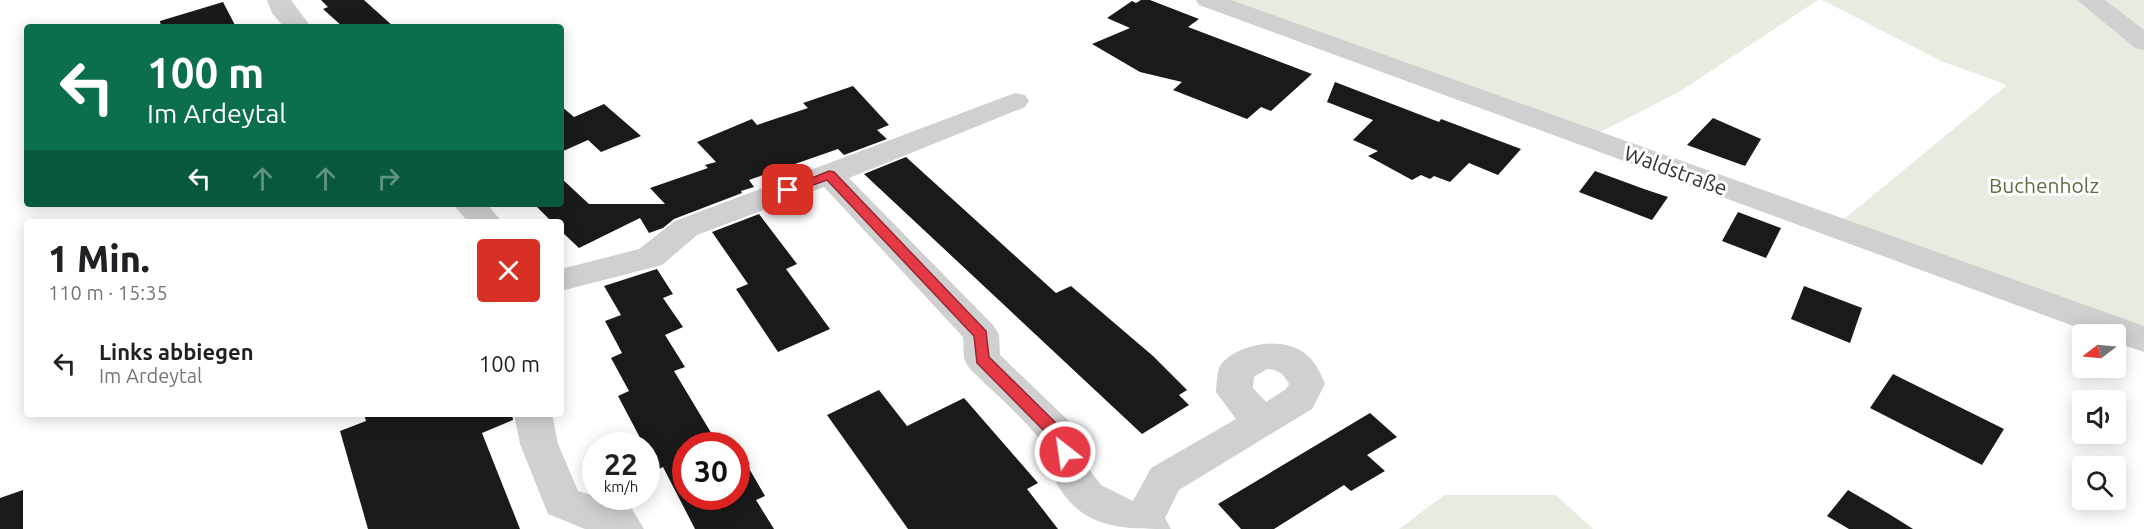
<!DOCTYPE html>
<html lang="de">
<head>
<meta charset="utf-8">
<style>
	:root { --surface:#fff; --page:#f6f6f6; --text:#202124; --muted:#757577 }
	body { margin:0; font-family:Ubuntu,sans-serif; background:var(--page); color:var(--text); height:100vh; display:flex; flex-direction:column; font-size:22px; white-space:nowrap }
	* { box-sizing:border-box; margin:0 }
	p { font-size:20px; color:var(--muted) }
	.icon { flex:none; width:33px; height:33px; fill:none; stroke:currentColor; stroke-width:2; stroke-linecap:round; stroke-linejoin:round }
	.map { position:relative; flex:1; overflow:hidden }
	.side { position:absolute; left:24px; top:219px; width:540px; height:198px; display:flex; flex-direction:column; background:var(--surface); border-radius:6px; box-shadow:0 3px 15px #0003 }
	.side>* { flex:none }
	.banner { position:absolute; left:24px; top:24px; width:540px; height:183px; border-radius:6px; box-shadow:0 3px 15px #0003; background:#0b6e4f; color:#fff; overflow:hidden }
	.needle { width:39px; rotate:254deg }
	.fabs { position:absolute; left:2072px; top:324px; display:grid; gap:12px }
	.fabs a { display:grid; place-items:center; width:54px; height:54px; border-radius:6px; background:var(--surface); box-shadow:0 3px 15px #0003; font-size:30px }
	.speed { position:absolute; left:582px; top:432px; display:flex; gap:12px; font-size:30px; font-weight:700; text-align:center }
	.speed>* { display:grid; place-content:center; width:78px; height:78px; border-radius:50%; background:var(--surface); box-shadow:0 3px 15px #0003; line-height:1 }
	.speed small { font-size:15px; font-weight:400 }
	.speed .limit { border:9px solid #d22; background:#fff; color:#111 }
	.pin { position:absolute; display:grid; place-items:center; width:51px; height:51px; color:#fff; margin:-26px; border-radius:12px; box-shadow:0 3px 9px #0006 }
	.me { position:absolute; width:66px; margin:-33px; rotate:330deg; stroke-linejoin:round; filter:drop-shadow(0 0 4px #0008) }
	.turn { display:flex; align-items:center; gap:21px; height:126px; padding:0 24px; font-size:27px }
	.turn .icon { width:78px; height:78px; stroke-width:2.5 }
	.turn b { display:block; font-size:42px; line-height:51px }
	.lanes { display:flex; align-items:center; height:57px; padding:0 24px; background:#0003; justify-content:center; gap:30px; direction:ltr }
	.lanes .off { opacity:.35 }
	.round { display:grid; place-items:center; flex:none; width:63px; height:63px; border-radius:6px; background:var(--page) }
	.summary { display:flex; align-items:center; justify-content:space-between; height:102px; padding:0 24px }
	h1 { font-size:36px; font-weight:800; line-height:45px }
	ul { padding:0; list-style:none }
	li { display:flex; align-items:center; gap:18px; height:84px; padding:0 24px }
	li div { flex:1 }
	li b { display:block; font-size:22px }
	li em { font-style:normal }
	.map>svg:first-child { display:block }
</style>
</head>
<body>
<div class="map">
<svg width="2144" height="529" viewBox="0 0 2144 529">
	<rect width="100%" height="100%" fill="#fff"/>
	<g fill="#e6ecdf">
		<polygon points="1227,0 1818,0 1679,92 1598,133"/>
		<polygon points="1822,0 2144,0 2144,328 1843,220 2007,85 1941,61"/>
		<polygon points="1444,495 1556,495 1593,529 1399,529"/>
	</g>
	<g fill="#1a1a1a">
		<polygon points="321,0 364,0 394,27 343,27 323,9 328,7"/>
		<polygon points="1141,0 1150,0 1199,19 1188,27 1312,74 1271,111 1261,107 1247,119 1173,90 1182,82 1140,72 1092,44 1130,28 1107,18 1132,1 1136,3"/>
		<polygon points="223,2 236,27 161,27 160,21"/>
		<polygon points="1335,82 1439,122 1441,119 1521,149 1498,175 1469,163 1450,182 1434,176 1430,179 1421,175 1412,180 1368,156 1378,151 1353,140 1373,120 1327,102"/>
		<polygon points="853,86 889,125 877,130 887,139 844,155 838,149 749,180 754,187 741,191 742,193 674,219 663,228 649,233 640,218 579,248 561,231 561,222 552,222 534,204 561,204 561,178 589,204 665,204 650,188 708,168 705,165 716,162 697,142 752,119 757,125 808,108 803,103"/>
		<polygon points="604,104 641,136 601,152 588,140 561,152 561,106 574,117"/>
		<polygon points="1713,118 1761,139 1745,166 1687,145"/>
		<polygon points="906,157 1056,293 1071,286 1153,356 1187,390 1179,395 1189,405 1142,434 864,174"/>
		<polygon points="1595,171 1644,189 1668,197 1652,220 1579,192"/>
		<polygon points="1738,212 1781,228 1766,258 1722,241"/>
		<polygon points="759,214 797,264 786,269 830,329 778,352 736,289 748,284 712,232"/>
		<polygon points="657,269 673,294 663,298 683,327 665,335 685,367 674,371 719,446 686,446 686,496 736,496 736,446 765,496 756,500 774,529 695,529 663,467 657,470 618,396 629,391 611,358 622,353 605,321 621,315 604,286"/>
		<polygon points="1804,286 1862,308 1850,343 1791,319"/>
		<polygon points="1893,374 2004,429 1982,465 1870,408"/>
		<polygon points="879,390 907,426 964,398 1038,483 1027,489 1058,529 908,529 827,415"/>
		<polygon points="1370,413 1397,437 1367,455 1385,471 1351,491 1344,485 1274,529 1241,529 1218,504"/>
		<polygon points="364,414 512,414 513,420 482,433 520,529 368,529 340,431 366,421"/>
		<polygon points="23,490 23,529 0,529 0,498"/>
		<polygon points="1848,490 1889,514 1913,529 1849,529 1827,516"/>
	</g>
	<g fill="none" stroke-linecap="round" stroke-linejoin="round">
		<g fill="#d0d0d0" fill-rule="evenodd">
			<polygon points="267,0 291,0 311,27 284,27 272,13"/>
			<polygon points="1196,0 1231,0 2144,326 2144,352 2115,342 2115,334 2095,334 1199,5"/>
			<polygon points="2077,0 2105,0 2144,30 2144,50 2135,48"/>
			<path d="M 1015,93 L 1025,95 L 1029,101 L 1025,107 L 849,178 L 993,325 L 999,334 L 1000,355 L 1076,428 L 1089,469 L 1101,485 L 1133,501 L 1151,468 L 1236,419 L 1216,392 C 1217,382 1216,368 1224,361 C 1244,342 1287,336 1308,356 C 1316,363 1321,374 1325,384 L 1312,409 L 1179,490 L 1165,518 L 1171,529 C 1118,529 1081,529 1054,479 C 1048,468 1050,453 1043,444 C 1026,420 991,390 969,368 L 964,359 L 963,337 L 824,187 L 697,235 L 662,265 L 561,291 L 561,269 L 639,249 L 675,221 ZM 1267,369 C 1278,369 1284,374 1289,384 L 1286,389 L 1266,402 L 1253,388 L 1254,377 Z"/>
			<polygon points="453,204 487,204 502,222 468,222"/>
			<polygon points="514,414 552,414 558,444 578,491 631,507 644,529 585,529 548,514 520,444"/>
		</g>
	</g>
	<polygon fill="#e63946" stroke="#96252e" stroke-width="1.5" points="829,171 834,172 986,331 989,357 1068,435 1073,452 1071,456 1059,456 1055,442 977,363 974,336 827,180 788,194 782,190"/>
	<g text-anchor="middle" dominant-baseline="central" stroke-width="6" stroke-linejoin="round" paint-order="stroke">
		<g font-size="21" fill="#333" stroke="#fff">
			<text transform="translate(1676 170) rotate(20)">Waldstraße</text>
		</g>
		<g font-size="21" fill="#56703f" stroke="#fff">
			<text x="2044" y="185">Buchenholz</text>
		</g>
	</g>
</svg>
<div class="fabs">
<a><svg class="needle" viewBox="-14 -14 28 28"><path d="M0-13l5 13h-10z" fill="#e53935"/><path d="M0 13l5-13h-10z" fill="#757577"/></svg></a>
<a><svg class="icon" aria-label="sound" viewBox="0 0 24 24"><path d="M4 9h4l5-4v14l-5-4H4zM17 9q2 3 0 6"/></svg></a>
<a><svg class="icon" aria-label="search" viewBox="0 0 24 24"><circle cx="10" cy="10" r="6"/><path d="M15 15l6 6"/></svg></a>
</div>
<div class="speed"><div>22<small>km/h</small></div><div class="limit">30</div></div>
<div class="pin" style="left:788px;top:190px;background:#d93025"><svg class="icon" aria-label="arrive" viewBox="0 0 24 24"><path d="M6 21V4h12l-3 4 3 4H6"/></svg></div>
<svg class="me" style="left:1065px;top:452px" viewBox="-20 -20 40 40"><circle r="17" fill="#e63946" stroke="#fff" stroke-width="3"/><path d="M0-11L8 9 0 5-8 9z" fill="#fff"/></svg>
<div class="banner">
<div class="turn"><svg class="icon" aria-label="left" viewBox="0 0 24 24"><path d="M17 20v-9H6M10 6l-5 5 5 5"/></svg><div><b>100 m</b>Im Ardeytal</div></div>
<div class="lanes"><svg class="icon" aria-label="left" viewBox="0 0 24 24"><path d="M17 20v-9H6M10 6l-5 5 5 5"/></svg><svg class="icon off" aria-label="ahead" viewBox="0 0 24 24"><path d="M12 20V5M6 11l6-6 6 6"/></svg><svg class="icon off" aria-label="ahead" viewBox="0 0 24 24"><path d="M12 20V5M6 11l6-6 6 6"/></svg><svg class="icon off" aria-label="right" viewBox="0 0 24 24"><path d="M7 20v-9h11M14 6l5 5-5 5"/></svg></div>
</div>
<section class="side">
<div class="summary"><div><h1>1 Min.</h1><p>110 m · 15:35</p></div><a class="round" style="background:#d93025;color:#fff"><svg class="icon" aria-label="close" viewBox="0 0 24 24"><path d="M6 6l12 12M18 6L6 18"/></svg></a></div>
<ul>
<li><svg class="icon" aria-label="left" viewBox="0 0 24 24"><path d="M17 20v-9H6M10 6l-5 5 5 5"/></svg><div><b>Links abbiegen</b><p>Im Ardeytal</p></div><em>100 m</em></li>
</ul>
</section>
</div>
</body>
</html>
